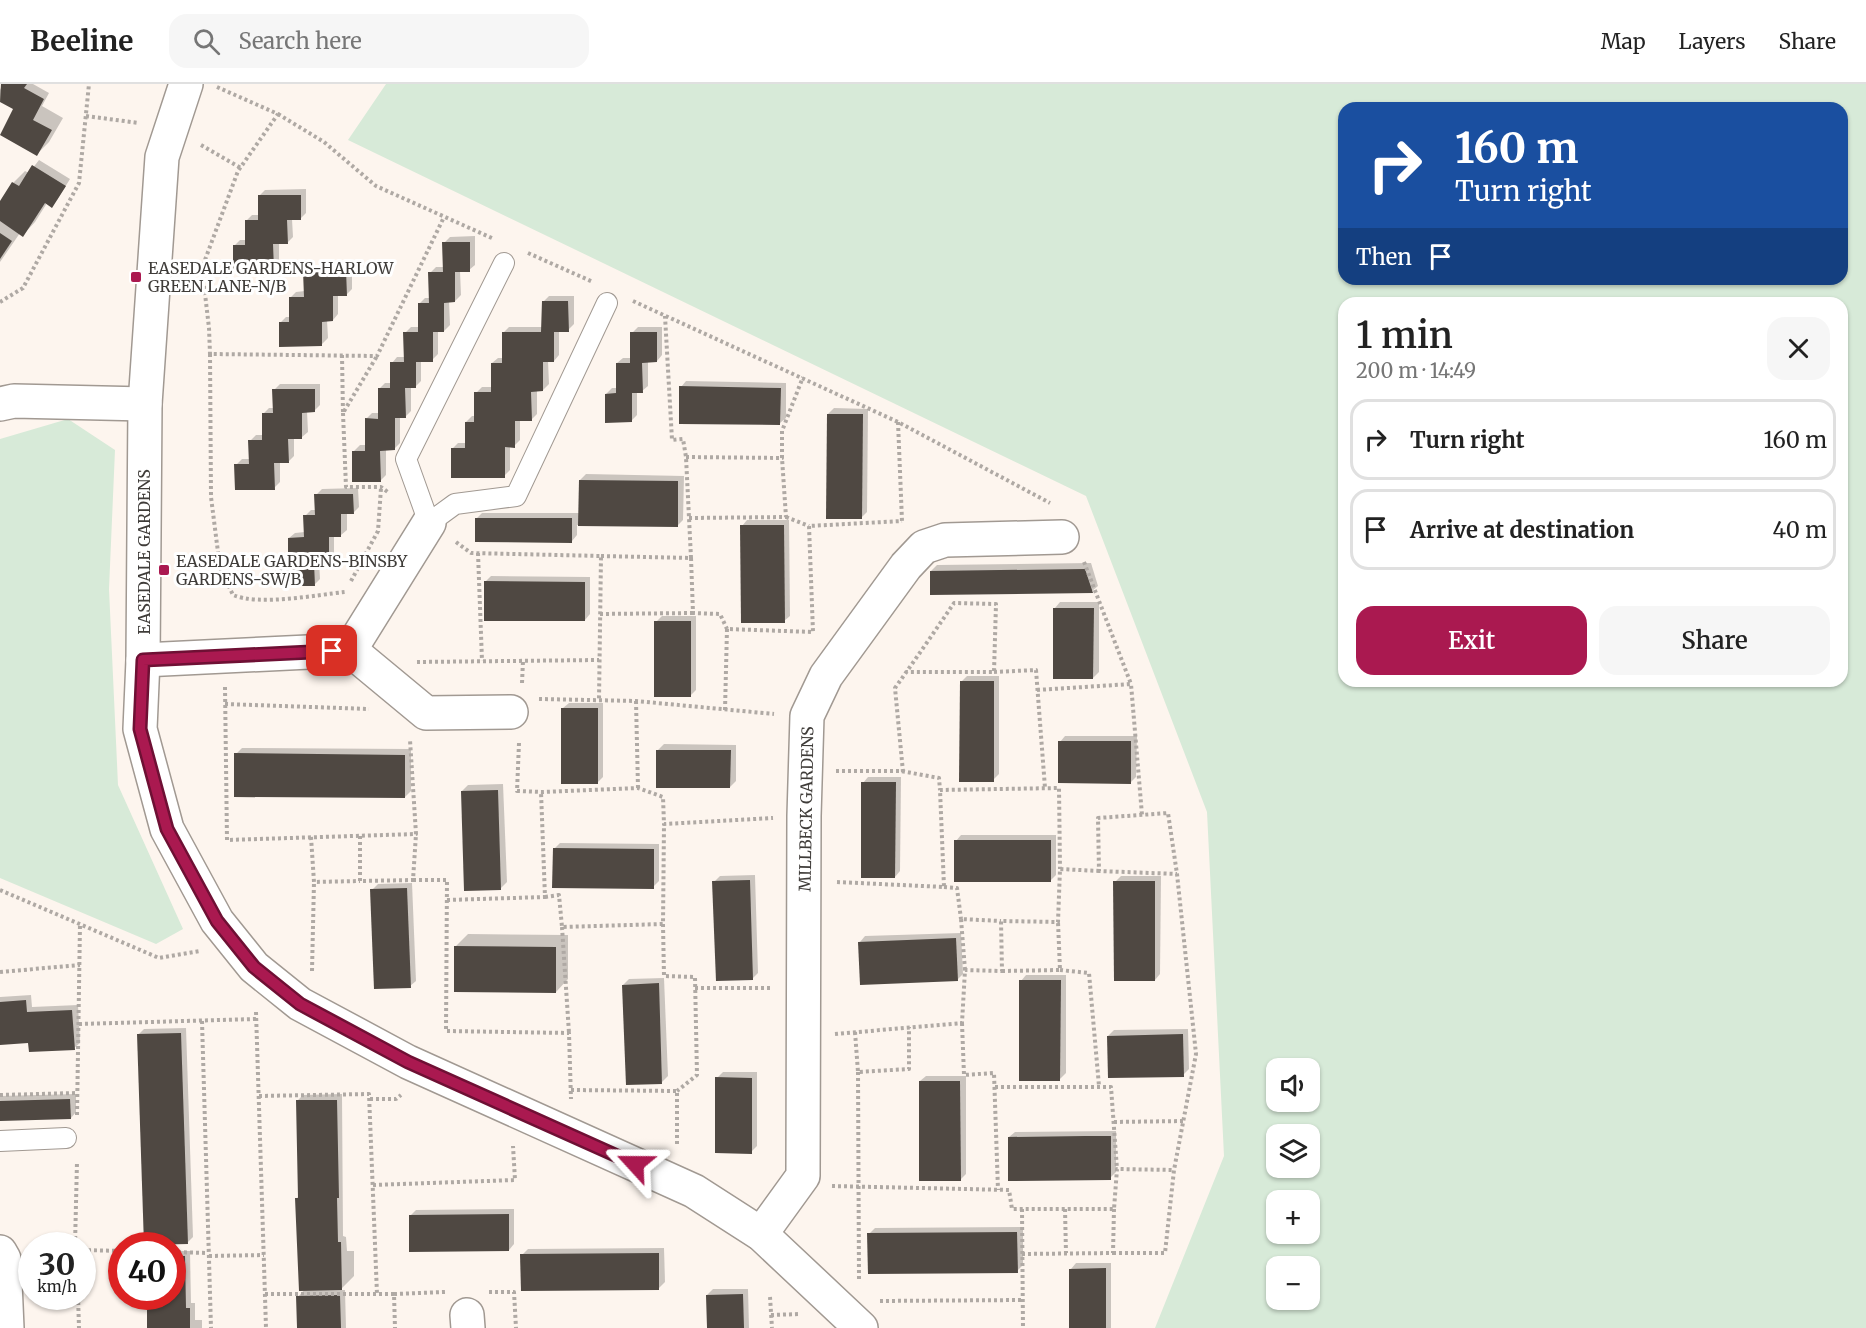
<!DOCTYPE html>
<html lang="en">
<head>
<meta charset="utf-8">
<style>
	:root { --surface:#fff; --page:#f6f6f6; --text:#222; --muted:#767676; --line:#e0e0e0; --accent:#aa1950 }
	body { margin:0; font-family:Merriweather,serif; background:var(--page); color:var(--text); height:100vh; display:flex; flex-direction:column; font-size:22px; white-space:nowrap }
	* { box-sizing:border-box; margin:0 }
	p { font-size:20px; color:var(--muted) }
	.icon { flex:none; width:33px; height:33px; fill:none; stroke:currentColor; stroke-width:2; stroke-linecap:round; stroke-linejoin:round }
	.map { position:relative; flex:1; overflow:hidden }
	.sheet { position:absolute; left:1338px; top:213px; width:510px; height:390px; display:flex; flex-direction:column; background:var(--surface); border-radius:18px; box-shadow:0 2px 4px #0004 }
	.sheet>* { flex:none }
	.hud { position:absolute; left:1338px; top:18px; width:510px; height:183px; border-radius:18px; box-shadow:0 2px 4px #0004; background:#1a4fa0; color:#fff; overflow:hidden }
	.fabs { position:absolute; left:1266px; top:974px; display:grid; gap:12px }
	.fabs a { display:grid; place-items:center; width:54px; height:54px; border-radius:12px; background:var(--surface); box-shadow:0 2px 4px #0004; font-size:30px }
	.speed { position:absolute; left:18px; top:1148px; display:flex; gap:12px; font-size:30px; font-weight:700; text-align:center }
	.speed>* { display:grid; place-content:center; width:78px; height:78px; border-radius:50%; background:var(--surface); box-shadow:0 2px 4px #0004; line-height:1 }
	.speed small { font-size:15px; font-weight:400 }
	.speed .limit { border:9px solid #d22; background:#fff; color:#111 }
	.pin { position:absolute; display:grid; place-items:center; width:51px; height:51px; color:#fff; margin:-26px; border-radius:12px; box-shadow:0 3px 9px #0006 }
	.me { position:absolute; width:66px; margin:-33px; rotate:294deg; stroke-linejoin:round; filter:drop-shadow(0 0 4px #0008) }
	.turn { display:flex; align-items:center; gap:21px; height:126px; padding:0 18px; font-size:27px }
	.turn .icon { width:78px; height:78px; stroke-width:2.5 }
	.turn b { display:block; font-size:42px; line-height:51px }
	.then { display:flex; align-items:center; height:57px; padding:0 18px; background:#0003; gap:12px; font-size:22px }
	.round { display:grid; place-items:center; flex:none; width:63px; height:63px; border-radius:18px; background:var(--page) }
	.summary { display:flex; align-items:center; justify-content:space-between; height:102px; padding:0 18px }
	h1 { font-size:36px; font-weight:600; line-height:45px }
	.primary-button { display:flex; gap:12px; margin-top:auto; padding:12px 18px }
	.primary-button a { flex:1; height:69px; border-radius:18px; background:var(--accent); color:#fff; font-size:24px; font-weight:600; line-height:69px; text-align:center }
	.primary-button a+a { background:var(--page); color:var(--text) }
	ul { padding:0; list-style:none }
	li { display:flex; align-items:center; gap:18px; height:81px; margin:0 12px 9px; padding:0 6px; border:3px solid var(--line); border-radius:18px }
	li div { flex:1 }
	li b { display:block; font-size:22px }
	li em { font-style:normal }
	header { display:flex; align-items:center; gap:36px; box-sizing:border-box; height:84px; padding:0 30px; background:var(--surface); border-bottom:2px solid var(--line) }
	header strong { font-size:28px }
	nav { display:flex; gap:33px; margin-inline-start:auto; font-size:21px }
	.search { width:420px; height:54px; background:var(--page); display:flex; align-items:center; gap:15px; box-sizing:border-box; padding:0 21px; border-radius:18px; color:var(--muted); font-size:22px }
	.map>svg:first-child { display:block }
</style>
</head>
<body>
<header>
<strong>Beeline</strong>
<div class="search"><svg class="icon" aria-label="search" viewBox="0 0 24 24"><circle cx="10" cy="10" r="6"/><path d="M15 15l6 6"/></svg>Search here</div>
<nav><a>Map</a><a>Layers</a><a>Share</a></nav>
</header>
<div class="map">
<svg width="1866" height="1244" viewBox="0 0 1866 1244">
	<rect width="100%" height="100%" fill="#fdf5ee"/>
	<g fill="#d7ead8" fill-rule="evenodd">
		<path d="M 386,0 L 1866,0 L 1866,1244 L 1155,1244 L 1224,1072 L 1207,728 L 1086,412 L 348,56 ZM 1344,24 L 1842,24 L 1842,195 L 1344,195 ZM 1344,219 L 1842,219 L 1842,597 L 1344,597 ZM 1276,984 L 1310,984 L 1310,1017 L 1276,1017 ZM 1276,1050 L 1310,1050 L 1310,1083 L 1276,1083 ZM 1276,1116 L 1310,1116 L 1310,1149 L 1276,1149 ZM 1276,1182 L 1310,1182 L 1310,1215 L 1276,1215 Z"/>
		<polygon points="68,335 115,366 109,505 118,701 183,845 156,860 0,794 0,355"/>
	</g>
	<g fill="#0003">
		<polygon points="3,0 33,0 49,9 42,22 63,34 49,58 37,70 15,25 0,16 0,6"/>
		<polygon points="39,76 70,95 57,116 47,119 35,138 23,151 20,149 0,178 0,120 13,99 25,87 29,89"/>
		<polygon points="306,105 306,129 301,134 292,135 293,153 287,159 279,159 279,177 273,183 234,162 240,156 247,156 246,137 252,131 259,131 259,112 265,106"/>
		<polygon points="475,152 475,181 469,186 460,187 461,211 455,217 449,217 450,241 444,247 438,246 438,270 432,276 421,276 421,297 416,302 411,302 411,327 405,333 400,333 400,359 394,365 386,365 386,391 380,397 354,367 360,361 366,361 366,335 372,329 379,329 379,305 385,299 392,299 392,279 397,273 405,273 405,249 411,243 419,243 419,220 425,214 430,214 430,189 436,183 444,183 444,159 450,153"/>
		<polygon points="311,181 352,181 352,205 347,210 338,210 338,230 333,236 327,236 328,254 322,260 280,239 286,233 291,233 291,213 296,208 305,207 305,187"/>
		<polygon points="549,212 574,212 574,240 568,246 559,246 559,271 554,277 548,277 549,300 543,306 537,306 537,330 531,336 520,336 520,356 514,362 510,362 510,386 504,392 452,365 458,359 466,359 466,338 472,332 476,332 476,309 482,303 493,303 492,279 498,274 503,274 503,249 509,243 543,243 543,218"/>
		<polygon points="638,243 662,243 662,271 657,277 648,277 648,302 642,307 637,308 637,331 631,337 606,310 612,304 618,304 617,279 623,274 632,274 632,249"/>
		<polygon points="686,297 786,299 786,334 780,339 681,303"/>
		<polygon points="280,300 320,300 320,321 314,327 307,327 308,348 302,353 294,354 294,372 288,378 280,378 280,398 274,404 236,381 242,375 250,375 250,357 256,351 263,351 263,330 269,324 274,324 274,306"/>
		<polygon points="834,324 868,325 867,428 861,434 828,330"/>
		<polygon points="586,390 684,392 683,436 677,442 577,441 577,451 572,457 476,435 482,429 579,429 580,396"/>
		<polygon points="358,404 359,423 353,429 347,429 347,446 341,451 334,451 334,471 328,477 319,477 320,495 314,501 276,480 282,474 290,474 289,454 295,449 305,448 305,432 311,426 316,426 316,411 322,405"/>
		<polygon points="747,436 789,436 790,532 784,537 742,442"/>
		<polygon points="1091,479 1098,502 1092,507 931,487 937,481"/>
		<polygon points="491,492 590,493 590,530 585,536 485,498"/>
		<polygon points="1060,518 1099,518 1099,588 1093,594 1055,524"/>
		<polygon points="662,532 696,532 696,606 690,612 656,538"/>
		<polygon points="967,592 999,592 999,690 993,696 961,598"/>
		<polygon points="569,619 603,619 603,693 597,699 563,624"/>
		<polygon points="1065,652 1137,652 1136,693 1131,698 1060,658"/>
		<polygon points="664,660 736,661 736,697 730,703 658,666"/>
		<polygon points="242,664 411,665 411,707 405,713 236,670"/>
		<polygon points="868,693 901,693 900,787 895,793 863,699"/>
		<polygon points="503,700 507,798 501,804 462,707 468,701"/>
		<polygon points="961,751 1056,751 1056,791 1050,797 956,757"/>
		<polygon points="560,759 659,760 659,797 653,803 554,765"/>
		<polygon points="755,791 758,889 752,895 714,798 720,792"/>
		<polygon points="1121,792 1161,792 1160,890 1155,896 1115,798"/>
		<polygon points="412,799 416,897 410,902 372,806 378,800"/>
		<polygon points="961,849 963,890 957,896 860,858 865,852"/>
		<polygon points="468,850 568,851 568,895 556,908 456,862"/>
		<polygon points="1026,891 1066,891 1066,989 1060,995 1021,897"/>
		<polygon points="664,894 668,992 662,998 623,901 629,895"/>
		<polygon points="31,911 32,923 78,921 80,959 74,964 30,958 0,959 0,913"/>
		<polygon points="186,944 193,1153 187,1159 138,951 144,945"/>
		<polygon points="1188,945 1189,985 1183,991 1108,952 1114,946"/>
		<polygon points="723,988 757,988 757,1062 751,1068 717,994"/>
		<polygon points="926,992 966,992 966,1090 960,1096 920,997"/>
		<polygon points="76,1010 76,1028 71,1034 0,1036 0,1012"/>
		<polygon points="342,1010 343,1152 346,1153 347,1167 354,1167 354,1192 340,1206 345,1206 346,1244 299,1244 298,1213 305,1205 296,1115 299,1112 297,1017 303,1011"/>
		<polygon points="1116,1047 1116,1088 1110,1094 1009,1053 1015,1048"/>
		<polygon points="514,1125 514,1160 509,1166 410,1132 416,1126"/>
		<polygon points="1023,1143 1023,1181 1017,1187 869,1150 875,1144"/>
		<polygon points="664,1164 665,1198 659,1204 522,1171 528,1165"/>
		<polygon points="172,1167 190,1167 191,1219 195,1219 195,1236 202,1236 202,1244 149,1244 148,1223 143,1212 172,1212"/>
		<polygon points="1076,1179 1111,1179 1111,1244 1071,1244 1071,1185"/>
		<polygon points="713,1205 748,1205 749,1244 708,1244 707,1211"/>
	</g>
	<g fill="#4f4842">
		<polygon points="1,0 27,0 24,4 44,15 33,36 52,46 37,72 0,51 13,25 0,18"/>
		<polygon points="32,81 66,102 52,124 45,119 23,153 0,137 0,117 12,98 19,102"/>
		<polygon points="258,111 301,111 301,136 287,136 288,160 273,160 274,185 233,185 233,161 245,161 245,136 258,136"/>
		<polygon points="0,149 12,157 0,175"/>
		<polygon points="442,158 470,158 470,188 455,188 455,218 444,219 444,248 433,248 433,278 416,278 416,304 405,304 406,334 395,334 395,366 380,367 381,398 352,398 352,367 365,367 365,334 378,335 378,304 390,304 390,278 404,278 403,248 418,248 418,219 429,219 428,188 443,188"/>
		<polygon points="346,186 347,212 333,212 333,237 322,238 322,262 279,263 279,238 289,238 289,213 304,213 303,187"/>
		<polygon points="542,217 568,217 569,248 554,248 554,278 543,278 543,307 531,308 532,337 515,337 515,364 505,363 505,394 451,394 451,364 465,364 465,338 474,338 474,308 491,308 491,279 502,279 502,248 541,248"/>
		<polygon points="630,248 657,248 657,278 642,279 643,309 632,309 632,338 605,339 605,310 616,309 616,279 630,279"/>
		<polygon points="679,302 781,304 780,341 679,340"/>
		<polygon points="272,305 315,305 315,328 302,329 302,355 288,355 289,379 274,379 275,406 235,406 234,380 249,380 248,356 262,356 262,329 273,329"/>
		<polygon points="827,330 863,330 862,435 826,435"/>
		<polygon points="579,396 678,397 678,443 578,442"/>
		<polygon points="314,410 353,410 354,430 341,430 341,453 329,453 329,479 314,479 315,502 275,502 275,479 288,479 288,454 304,453 303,431 315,431"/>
		<polygon points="475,434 572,434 572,459 475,458"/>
		<polygon points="740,441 784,441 785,539 741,539"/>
		<polygon points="1085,485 1093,509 930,511 930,487"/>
		<polygon points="484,497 585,498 585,537 484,537"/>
		<polygon points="1053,524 1094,524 1093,595 1053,595"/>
		<rect x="654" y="537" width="37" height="76"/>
		<polygon points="960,597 994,597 994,698 959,698"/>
		<rect x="561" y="624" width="37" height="76"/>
		<polygon points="1058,657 1131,657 1131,700 1058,699"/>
		<polygon points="656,666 731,666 730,704 656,704"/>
		<polygon points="234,669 405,671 405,714 234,713"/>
		<polygon points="861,698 896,698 895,794 861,794"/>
		<polygon points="498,706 501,806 464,807 461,707"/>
		<rect x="954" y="756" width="97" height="42"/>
		<polygon points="553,764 654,765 654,805 552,804"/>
		<polygon points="750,796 753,896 716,897 712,797"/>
		<polygon points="1113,797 1155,797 1155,897 1114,897"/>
		<polygon points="407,804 411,904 374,905 370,805"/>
		<polygon points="956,854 958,897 860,901 858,858"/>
		<polygon points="454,862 556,863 556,909 454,908"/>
		<polygon points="1019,896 1061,896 1060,997 1019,997"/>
		<polygon points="659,899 662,1000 626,1001 622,901"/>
		<polygon points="26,916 27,928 72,926 75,966 29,968 28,959 0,961 0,918"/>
		<polygon points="181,949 188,1160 144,1161 137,950"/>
		<polygon points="1183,950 1184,993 1108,994 1107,952"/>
		<polygon points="715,993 752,994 752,1070 715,1069"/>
		<polygon points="919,997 960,997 961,1097 919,1097"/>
		<polygon points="70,1015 71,1035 0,1037 0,1017"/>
		<polygon points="296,1016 337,1016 339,1114 337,1114 338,1158 341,1158 342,1206 299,1207 295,1114 298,1114"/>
		<polygon points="1085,1052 1111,1052 1111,1096 1008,1097 1008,1053"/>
		<polygon points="509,1130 509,1167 409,1168 409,1131"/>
		<polygon points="1017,1148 1018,1189 868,1190 867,1149"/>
		<polygon points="659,1169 659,1206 521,1207 520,1170"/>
		<polygon points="172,1172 185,1172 186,1224 190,1224 190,1244 147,1244 147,1225 141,1225 141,1212 172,1212"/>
		<polygon points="1106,1184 1106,1244 1069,1244 1069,1185"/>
		<polygon points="743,1210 744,1244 707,1244 706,1211"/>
		<polygon points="340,1211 341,1244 297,1244 296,1212"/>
	</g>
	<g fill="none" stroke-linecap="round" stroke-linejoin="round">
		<defs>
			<g id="service">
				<polyline points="504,179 406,375 429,439 455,420 516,412 607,219"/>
				<polyline points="0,1057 66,1054"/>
			</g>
			<g id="minor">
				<polyline points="350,566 429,439"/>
				<polyline points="143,576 350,566 426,629 511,628"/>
				<polyline points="761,1150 803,1092 804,732 807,632 826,592 906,482 924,463 945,456 1062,453"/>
				<polyline points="0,1168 4,1175 7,1244"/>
				<polyline points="467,1231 468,1244"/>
			</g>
			<g id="tertiary">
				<polyline points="186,0 162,73 145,320 143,576 140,645 167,745 217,837 254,883 300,920 408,978 694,1107 761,1150 861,1244"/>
				<polyline points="0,320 14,317 145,320"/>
			</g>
		</defs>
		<use href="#service" stroke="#a19992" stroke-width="22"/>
		<use href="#minor" stroke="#a19992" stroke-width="36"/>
		<use href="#tertiary" stroke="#a19992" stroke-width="36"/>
		<g stroke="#afa9a4" stroke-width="4" stroke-dasharray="3 3" stroke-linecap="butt">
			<polyline points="217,3 278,30 238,87 202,184 209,244 210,270 377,272 444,133"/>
			<polyline points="278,30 324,58 376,102 494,155"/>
			<polyline points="86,32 139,39"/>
			<polyline points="201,61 241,84"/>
			<polyline points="528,169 593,198"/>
			<polyline points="633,217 898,338 1050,419"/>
			<polyline points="0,218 23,204 79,99 89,0"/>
			<path d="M 210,270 L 211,413 L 220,484 L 233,511 C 259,522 316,511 345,508"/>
			<polyline points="342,271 343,329 377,272"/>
			<polyline points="343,329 346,403 381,403 389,409"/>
			<polyline points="898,338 902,437"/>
			<polyline points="686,373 782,374 782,347 803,293"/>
			<polyline points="786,433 809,442"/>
			<polyline points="689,434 786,433 782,374"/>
			<polyline points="456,458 471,469 601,472 599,616"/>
			<polyline points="478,469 482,577"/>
			<polyline points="601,472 691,474 686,373 683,355 672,356 665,232"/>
			<polyline points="691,474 693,529 720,530 727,545"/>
			<polyline points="1084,478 1131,600"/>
			<polyline points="351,497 378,447 381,404"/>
			<polyline points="600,530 693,529"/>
			<polyline points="417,578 599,576"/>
			<polyline points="994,588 1036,586 1045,704"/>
			<polyline points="522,599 523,577"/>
			<polyline points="225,603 227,756 416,750 410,656"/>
			<polyline points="1037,606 1131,600 1142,731"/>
			<polyline points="539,615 636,617 774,630"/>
			<polyline points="636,617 638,704"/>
			<polyline points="225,620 369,625"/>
			<polyline points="725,626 727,545 813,548 809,442 902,437"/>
			<polyline points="519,659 517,707 541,708 638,704 663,713 664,740 773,734"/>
			<polyline points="836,687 901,687 939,694 940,706"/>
			<path d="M 903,688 L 895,604 C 915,576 935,547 954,519 L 996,520 L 994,588 L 906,588"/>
			<polyline points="360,752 360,797 413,796 416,750"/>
			<polyline points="311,753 314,798 360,797"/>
			<polyline points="413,796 447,796 446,947 569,949 571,1015"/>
			<polyline points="837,798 944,803 940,706 1059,704 1060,785"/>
			<polyline points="944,803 957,804 961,835"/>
			<polyline points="0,806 159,874 200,867"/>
			<polyline points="545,813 559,811 562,843 663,840 664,740"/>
			<polyline points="447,816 545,813 541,708"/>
			<polyline points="663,840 664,892 695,893 697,991 677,1007"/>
			<polyline points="562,843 569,949"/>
			<polyline points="965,886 961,835 1001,837"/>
			<polyline points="1060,886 1089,889 1099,1002"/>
			<polyline points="312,887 314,798"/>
			<polyline points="1002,887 1060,886 1058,838"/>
			<polyline points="0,888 80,881"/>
			<polyline points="695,904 772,904"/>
			<polyline points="256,928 266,1244"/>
			<polyline points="202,937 211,1244"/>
			<polyline points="962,939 964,991 994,989 998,1106"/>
			<polyline points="79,940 256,935"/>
			<polyline points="855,948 858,988 909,985 909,943"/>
			<polyline points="835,950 962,939 965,886 1002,887 1001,837 1058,838 1060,785 1099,787"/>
			<polyline points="858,988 859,1197"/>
			<polyline points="995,1003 1111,1003 1117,1085"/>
			<polyline points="571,1006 677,1007 677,1063"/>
			<polyline points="0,1011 77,1009"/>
			<polyline points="259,1012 369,1010 377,1210"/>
			<polyline points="370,1015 396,1015 401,1011"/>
			<polyline points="77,1031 80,840"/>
			<polyline points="1114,1038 1183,1037"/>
			<polyline points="373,1101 515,1096 513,1062"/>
			<polyline points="832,1102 1009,1106 1012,1125 1114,1125 1117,1085 1174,1086"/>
			<polyline points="1022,1125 1023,1244"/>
			<polyline points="1065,1125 1066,1169"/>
			<polyline points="75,1161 77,1078"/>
			<polyline points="82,1166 122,1167"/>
			<polyline points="172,1168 208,1169"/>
			<polyline points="1113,1169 1165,1169 1174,1086 1196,970 1177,790 1168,729 1098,734 1099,787 1177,790"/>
			<polyline points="1022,1170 1113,1169 1114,1125"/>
			<polyline points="209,1172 264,1171"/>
			<polyline points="489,1208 514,1208 516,1244"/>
			<polyline points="265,1210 394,1210 395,1244"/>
			<polyline points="394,1210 445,1208"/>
			<polyline points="78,1212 79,1244"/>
			<polyline points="770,1213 772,1244"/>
			<polyline points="880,1217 1023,1216"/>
			<polyline points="771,1231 800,1230"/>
		</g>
		<use href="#service" stroke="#fff" stroke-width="20"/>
		<use href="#minor" stroke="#fff" stroke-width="33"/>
		<use href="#tertiary" stroke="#fff" stroke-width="33"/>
	</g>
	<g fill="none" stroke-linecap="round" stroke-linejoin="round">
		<defs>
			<polyline id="route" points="332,567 143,576 140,645 167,745 217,837 254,883 300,920 408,978 635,1080"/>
		</defs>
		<use href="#route" stroke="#6e1034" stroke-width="15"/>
		<use href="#route" stroke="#aa1950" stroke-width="10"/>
	</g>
	<g fill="#aa1950" stroke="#fff" stroke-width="2">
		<rect x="130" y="187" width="12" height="12" rx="3"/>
		<rect x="158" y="480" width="12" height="12" rx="3"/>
	</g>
	<g text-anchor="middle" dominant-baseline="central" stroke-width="6" stroke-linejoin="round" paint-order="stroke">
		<g font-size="16" fill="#3f3c39" stroke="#fff" text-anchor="start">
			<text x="148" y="184">EASEDALE GARDENS-HARLOW<tspan x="148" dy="18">GREEN LANE-N/B</tspan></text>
			<text x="176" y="477">EASEDALE GARDENS-BINSBY<tspan x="176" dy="18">GARDENS-SW/B</tspan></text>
		</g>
		<g font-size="16" fill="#3f3c39" stroke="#fff">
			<text transform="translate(144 468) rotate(-90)">EASEDALE GARDENS</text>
			<text transform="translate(806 725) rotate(-89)">MILLBECK GARDENS</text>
		</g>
	</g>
</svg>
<div class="fabs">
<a><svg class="icon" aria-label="sound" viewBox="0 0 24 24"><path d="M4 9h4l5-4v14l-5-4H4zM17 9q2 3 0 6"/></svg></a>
<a><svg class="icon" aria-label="layers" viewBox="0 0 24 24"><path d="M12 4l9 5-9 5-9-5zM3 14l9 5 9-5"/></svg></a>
<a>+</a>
<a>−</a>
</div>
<div class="speed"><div>30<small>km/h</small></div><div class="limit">40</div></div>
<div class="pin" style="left:332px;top:567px;background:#d93025"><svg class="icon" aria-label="arrive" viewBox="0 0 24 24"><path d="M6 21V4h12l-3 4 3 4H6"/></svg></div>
<svg class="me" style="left:635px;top:1080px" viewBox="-20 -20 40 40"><path d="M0-17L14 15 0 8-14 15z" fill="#aa1950" stroke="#fff" stroke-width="4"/></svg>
<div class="hud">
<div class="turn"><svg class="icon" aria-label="right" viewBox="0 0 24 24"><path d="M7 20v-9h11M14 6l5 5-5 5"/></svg><div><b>160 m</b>Turn right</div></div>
<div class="then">Then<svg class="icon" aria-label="arrive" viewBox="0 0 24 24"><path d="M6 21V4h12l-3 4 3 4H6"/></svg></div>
</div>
<section class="sheet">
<div class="summary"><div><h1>1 min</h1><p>200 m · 14:49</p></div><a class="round"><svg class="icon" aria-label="close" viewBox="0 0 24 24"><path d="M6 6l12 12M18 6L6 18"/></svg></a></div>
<ul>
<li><svg class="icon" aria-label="right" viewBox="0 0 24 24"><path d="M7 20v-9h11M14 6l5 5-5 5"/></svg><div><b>Turn right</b></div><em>160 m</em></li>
<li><svg class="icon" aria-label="arrive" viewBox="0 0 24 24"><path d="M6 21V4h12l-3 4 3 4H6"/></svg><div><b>Arrive at destination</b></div><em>40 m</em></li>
</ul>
<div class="primary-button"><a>Exit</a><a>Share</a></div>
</section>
</div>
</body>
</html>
